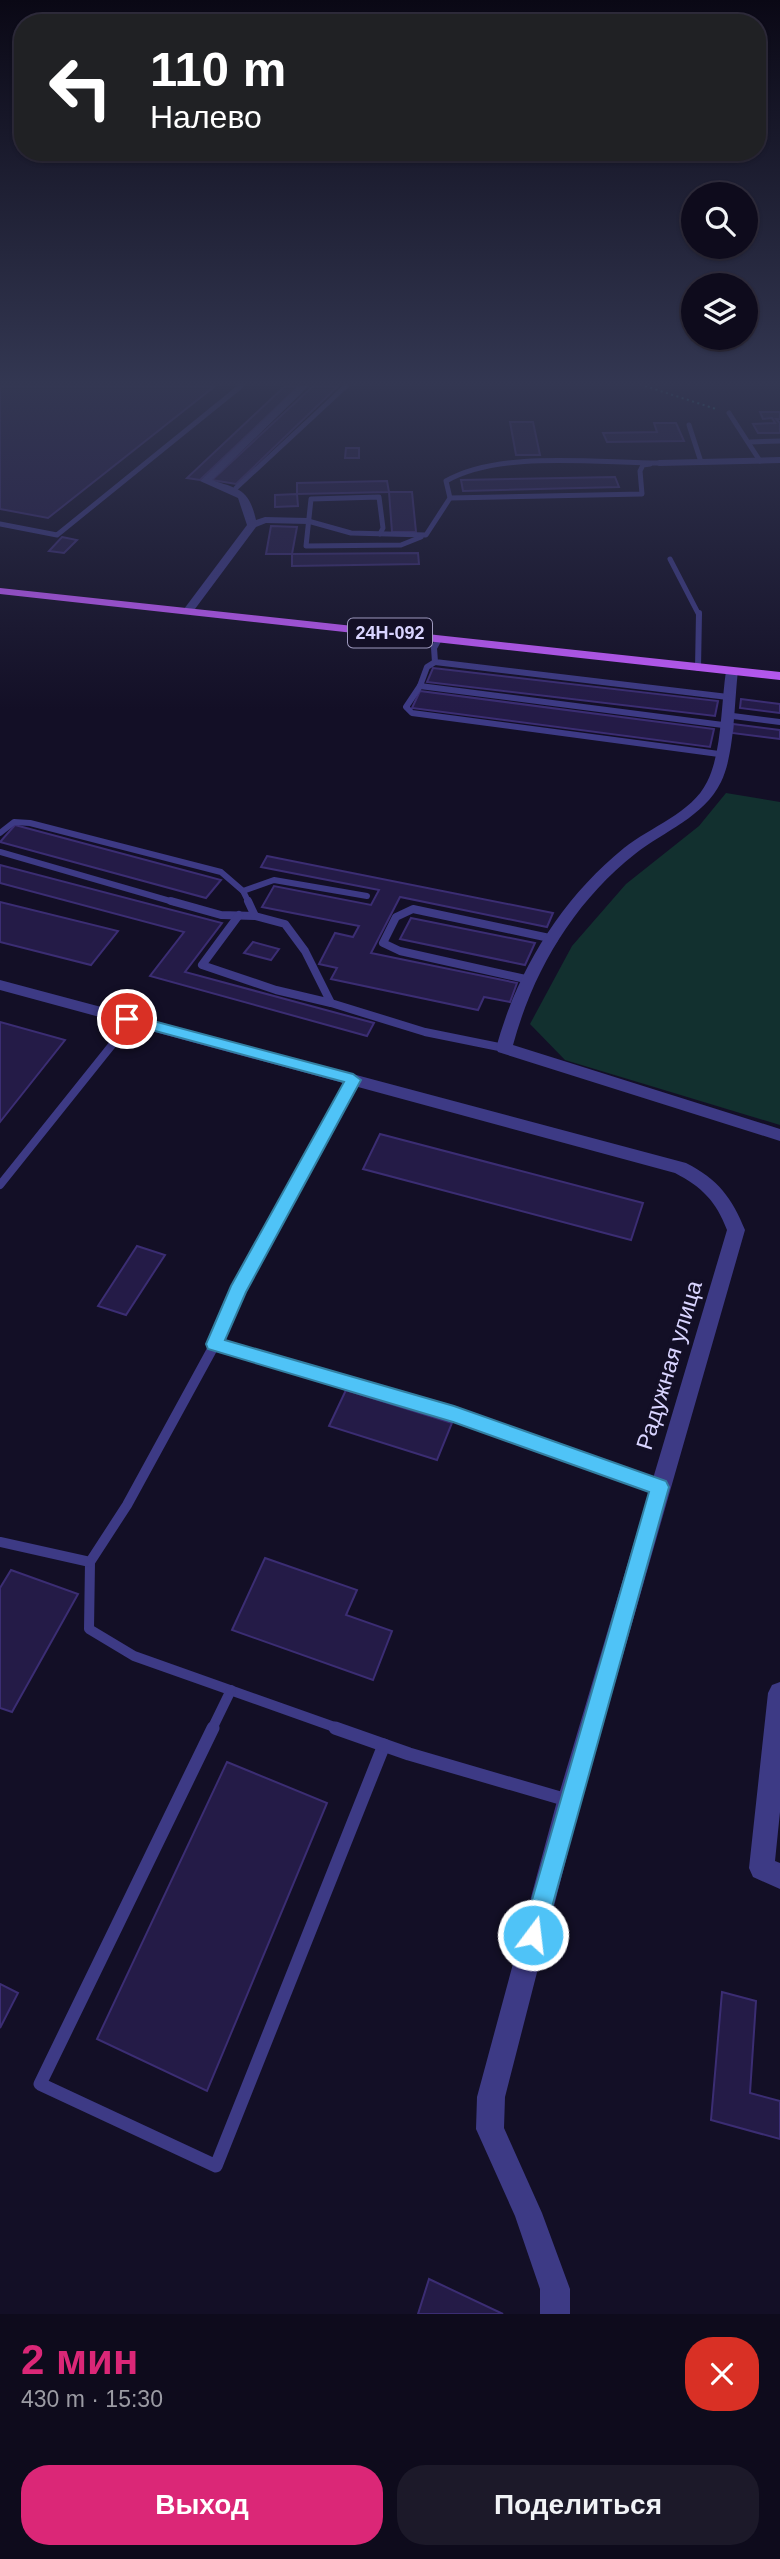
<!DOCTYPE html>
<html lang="ru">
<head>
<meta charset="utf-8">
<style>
	:root { --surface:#0e0b1c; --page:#1c1929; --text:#f1f3f6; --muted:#9b9ba3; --line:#2e2b3b; --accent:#db2777 }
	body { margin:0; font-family:Helvetica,sans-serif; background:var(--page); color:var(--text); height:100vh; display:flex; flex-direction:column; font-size:26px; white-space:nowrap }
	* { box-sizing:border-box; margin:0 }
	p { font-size:23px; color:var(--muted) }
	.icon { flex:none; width:38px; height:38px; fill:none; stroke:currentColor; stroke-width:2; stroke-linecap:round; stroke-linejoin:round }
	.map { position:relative; height:2314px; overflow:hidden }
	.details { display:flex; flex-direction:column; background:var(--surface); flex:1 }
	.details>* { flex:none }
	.guide { position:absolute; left:14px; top:14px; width:752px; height:147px; border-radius:28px; box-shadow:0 2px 5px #0004,0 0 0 2px var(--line); background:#202124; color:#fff; overflow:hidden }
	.fabs { position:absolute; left:681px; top:182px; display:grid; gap:14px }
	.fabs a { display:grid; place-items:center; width:77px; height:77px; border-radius:50%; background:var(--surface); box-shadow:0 2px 5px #0004,0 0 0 2px var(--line); font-size:35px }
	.pin { position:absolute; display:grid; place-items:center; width:60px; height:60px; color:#fff; margin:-30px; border:4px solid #fff; border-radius:50%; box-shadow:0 2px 7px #0007 }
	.me { position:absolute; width:77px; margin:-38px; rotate:15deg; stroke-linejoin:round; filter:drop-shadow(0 0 5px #0008) }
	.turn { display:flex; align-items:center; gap:24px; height:147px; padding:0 21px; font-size:32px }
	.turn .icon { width:91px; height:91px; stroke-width:2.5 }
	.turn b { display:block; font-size:49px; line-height:60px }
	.round { display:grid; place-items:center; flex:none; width:74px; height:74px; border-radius:28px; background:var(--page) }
	.head { display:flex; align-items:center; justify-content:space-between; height:119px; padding:0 21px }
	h1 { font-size:42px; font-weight:700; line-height:52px; color:var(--accent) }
	.cta { display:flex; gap:14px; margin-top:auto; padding:14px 21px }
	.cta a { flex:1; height:80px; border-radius:28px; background:var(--accent); color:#fff; font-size:28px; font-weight:700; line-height:80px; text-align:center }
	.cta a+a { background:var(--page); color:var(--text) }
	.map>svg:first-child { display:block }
</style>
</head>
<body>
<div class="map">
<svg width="780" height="2314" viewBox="0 0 780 2314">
	<rect width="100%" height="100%" fill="#130f26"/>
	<polygon fill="#12302f" points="726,793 780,802 780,1125 565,1060 530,1024 572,946 626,884 699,826"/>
	<g fill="#241b47" stroke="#3b2d73" stroke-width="2">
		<polygon points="0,386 215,386 48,518 0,509"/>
		<polygon points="285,386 299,386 200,480 187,478"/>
		<polygon points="313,386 338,386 236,484 212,480"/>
		<polygon points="760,412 780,412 780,419 776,419 780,423 780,433 758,433 753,424 775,423 772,418 763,419"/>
		<polygon points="510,422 533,422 540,455 516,455"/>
		<polygon points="654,423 676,423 684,441 607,442 603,433 657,432"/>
		<polygon points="346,448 359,448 359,458 345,458"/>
		<polygon points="615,477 619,487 463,491 461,480"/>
		<polygon points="387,481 389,492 297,494 297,483"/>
		<polygon points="389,492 412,492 416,532 392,532"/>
		<polygon points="297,494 298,506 275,507 275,495"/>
		<polygon points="271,526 297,527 292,554 266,554"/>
		<polygon points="62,537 77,540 64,553 49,551"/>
		<polygon points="418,553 419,564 292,566 292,554"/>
		<polygon points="433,668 718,701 715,716 427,682"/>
		<polygon points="420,691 714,729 710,747 412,708"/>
		<polygon points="741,699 780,704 780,713 740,708"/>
		<polygon points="733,724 780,730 780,739 732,733"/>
		<polygon points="15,825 221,880 206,898 0,842"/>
		<polygon points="267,856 553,913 547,927 400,897 371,953 517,983 510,1002 484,997 478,1010 331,979 337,968 319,964 335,933 353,937 359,926 262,907 274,886 371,905 379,890 261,867"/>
		<polygon points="0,865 222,923 185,972 374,1023 367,1036 150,976 184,932 0,883"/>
		<polygon points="0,902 118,931 91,965 0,942"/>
		<polygon points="411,918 535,943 525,965 400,939"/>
		<polygon points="253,942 279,949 271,960 244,953"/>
		<polygon points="0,1022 65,1040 0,1122"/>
		<polygon points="380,1134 643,1203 631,1240 363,1169"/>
		<polygon points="137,1246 165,1255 126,1315 98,1306"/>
		<polygon points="346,1390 452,1423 437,1460 329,1426"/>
		<polygon points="265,1558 357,1590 346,1615 392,1631 373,1680 232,1630"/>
		<polygon points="11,1570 78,1594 12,1712 0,1708 0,1588"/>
		<polygon points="227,1762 327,1803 207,2091 97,2039"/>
		<polygon points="0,1984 18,1993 0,2028"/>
		<polygon points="722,1992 756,2001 750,2093 780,2101 780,2139 711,2120"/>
		<polygon points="429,2279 503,2314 418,2314"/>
	</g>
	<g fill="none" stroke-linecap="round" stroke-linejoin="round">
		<polyline stroke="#2fb8b0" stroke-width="2" stroke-dasharray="2 3.5" stroke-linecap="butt" points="645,386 716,409"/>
		<g stroke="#3d3a85" stroke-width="5">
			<polyline points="729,413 760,461"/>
			<polyline points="689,425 701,462"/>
			<polyline points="750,442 780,441"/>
			<polyline points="236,488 346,386"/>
			<polyline points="450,498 642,494 640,471 643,465 650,464"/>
			<path d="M 308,521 L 351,533 L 426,535 L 450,498 L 446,481 C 499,450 597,463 659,463"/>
			<polyline points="0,524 57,535 241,386"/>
			<polyline points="380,534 383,528 379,497 311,499 306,546 401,545 421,537"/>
			<polyline points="670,559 699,615"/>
		</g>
		<g stroke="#3d3a85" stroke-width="6">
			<polyline points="439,639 434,648 435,662 728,697"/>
			<polyline points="435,662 427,667 420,686 723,725"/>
			<polyline points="698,668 699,613"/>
			<polyline points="420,686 406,707 412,713 719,754"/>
			<polyline points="725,715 780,722"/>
			<polyline points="0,833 14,822 30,823 221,872 243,891"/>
			<polyline points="0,852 177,903"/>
			<polyline points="249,903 243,891 274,880 367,896"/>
		</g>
		<g stroke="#3d3a85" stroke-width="8">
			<polyline points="171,901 221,915 255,916"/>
			<polyline points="248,901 255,916 285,924 305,951 331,1003 425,1032 504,1048"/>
			<polyline points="239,915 202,965 276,990 331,1003"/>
			<polyline points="530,980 400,951 383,943 396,917 413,909 554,939"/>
			<polyline points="0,1185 132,1020"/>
			<polyline points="250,1267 353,1080"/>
		</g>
		<g stroke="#3d3a85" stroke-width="10">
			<polyline points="251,1266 215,1344 454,1414 660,1487"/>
			<polyline points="215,1344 127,1505 90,1562 89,1629 134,1656 340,1729"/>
			<polyline points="0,1542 90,1562"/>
			<polyline points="212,1729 231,1690"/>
		</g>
		<g stroke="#3d3a85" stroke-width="13">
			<polyline points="213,1728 40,2084 216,2166 384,1745"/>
			<polyline points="335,1728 409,1754 567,1800"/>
		</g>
		<g fill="#3d3a85" fill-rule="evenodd">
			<path d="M 299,386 L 309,386 L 212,480 C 239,489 249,489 256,520 L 265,517 L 308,518 L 313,521 L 308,524 L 266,523 L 256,527 L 192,613 L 184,613 L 184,609 L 247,525 L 238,498 L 200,481 Z"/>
			<polygon points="780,457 780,463 659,466 654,463 659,460"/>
			<path d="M 732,667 L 738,671 C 734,703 735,753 721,782 C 704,817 664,831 635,854 C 574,902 533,971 513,1045 L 780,1129 L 780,1141 L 498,1052 L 496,1048 C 517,971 561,899 624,848 C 650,827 692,813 707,782 C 722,753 721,704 726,671 Z"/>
			<path d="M 0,980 L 686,1163 C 718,1179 732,1198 745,1230 L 581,1801 L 505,2097 L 504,2128 L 542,2213 L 570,2289 L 570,2314 L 540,2314 L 540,2289 L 515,2216 L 476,2129 L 477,2097 L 557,1801 L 727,1230 C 716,1201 702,1187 675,1173 L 0,990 Z"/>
			<polygon points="780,1682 780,1812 775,1861 780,1863 780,1889 753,1877 749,1868 768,1693 772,1685"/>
		</g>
		<polygon fill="#c25bff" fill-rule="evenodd" points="0,588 780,672 780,680 0,594"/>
	</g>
	<linearGradient id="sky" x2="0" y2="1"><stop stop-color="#0a0815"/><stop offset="0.54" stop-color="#333752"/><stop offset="1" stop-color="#333752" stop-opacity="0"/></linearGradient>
	<rect width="780" height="710" fill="url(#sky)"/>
	<polygon fill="#4fc3f7" stroke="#337fa1" stroke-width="2" points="127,1014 353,1074 361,1080 246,1292 225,1340 454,1406 666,1481 669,1487 542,1943 533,1947 525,1943 522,1935 649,1492 453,1422 208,1349 206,1344 231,1286 344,1082 122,1022 122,1016"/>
	<g text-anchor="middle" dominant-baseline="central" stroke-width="7" stroke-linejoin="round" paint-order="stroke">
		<rect fill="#130f26" stroke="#9e99be" stroke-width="2" x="348" y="618.5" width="84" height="29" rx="5"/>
		<g font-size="18" font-weight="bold" fill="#d9d4ff">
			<text x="390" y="633">24Н-092</text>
		</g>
		<g font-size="23" fill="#d9d4ff" stroke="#130f26">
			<text transform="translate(669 1365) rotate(-73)">Радужная улица</text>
		</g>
	</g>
</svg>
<div class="fabs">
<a><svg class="icon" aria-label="search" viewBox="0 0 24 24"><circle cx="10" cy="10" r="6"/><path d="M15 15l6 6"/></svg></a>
<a><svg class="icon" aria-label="layers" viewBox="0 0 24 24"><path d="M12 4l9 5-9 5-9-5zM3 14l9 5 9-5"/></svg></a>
</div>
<div class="pin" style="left:127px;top:1019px;background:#d93025"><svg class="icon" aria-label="arrive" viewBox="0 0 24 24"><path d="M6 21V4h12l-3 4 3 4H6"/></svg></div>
<svg class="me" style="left:533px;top:1935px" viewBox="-20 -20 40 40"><circle r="17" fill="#4fc3f7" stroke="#fff" stroke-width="3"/><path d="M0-11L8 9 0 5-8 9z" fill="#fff"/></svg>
<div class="guide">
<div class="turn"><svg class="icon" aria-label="left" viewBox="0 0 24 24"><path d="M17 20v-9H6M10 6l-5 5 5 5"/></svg><div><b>110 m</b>Налево</div></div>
</div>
</div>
<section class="details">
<div class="head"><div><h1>2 мин</h1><p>430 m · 15:30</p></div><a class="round" style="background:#d93025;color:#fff"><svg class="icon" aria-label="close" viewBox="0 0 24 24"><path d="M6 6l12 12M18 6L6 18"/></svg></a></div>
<div class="cta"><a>Выход</a><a>Поделиться</a></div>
</section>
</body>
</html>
